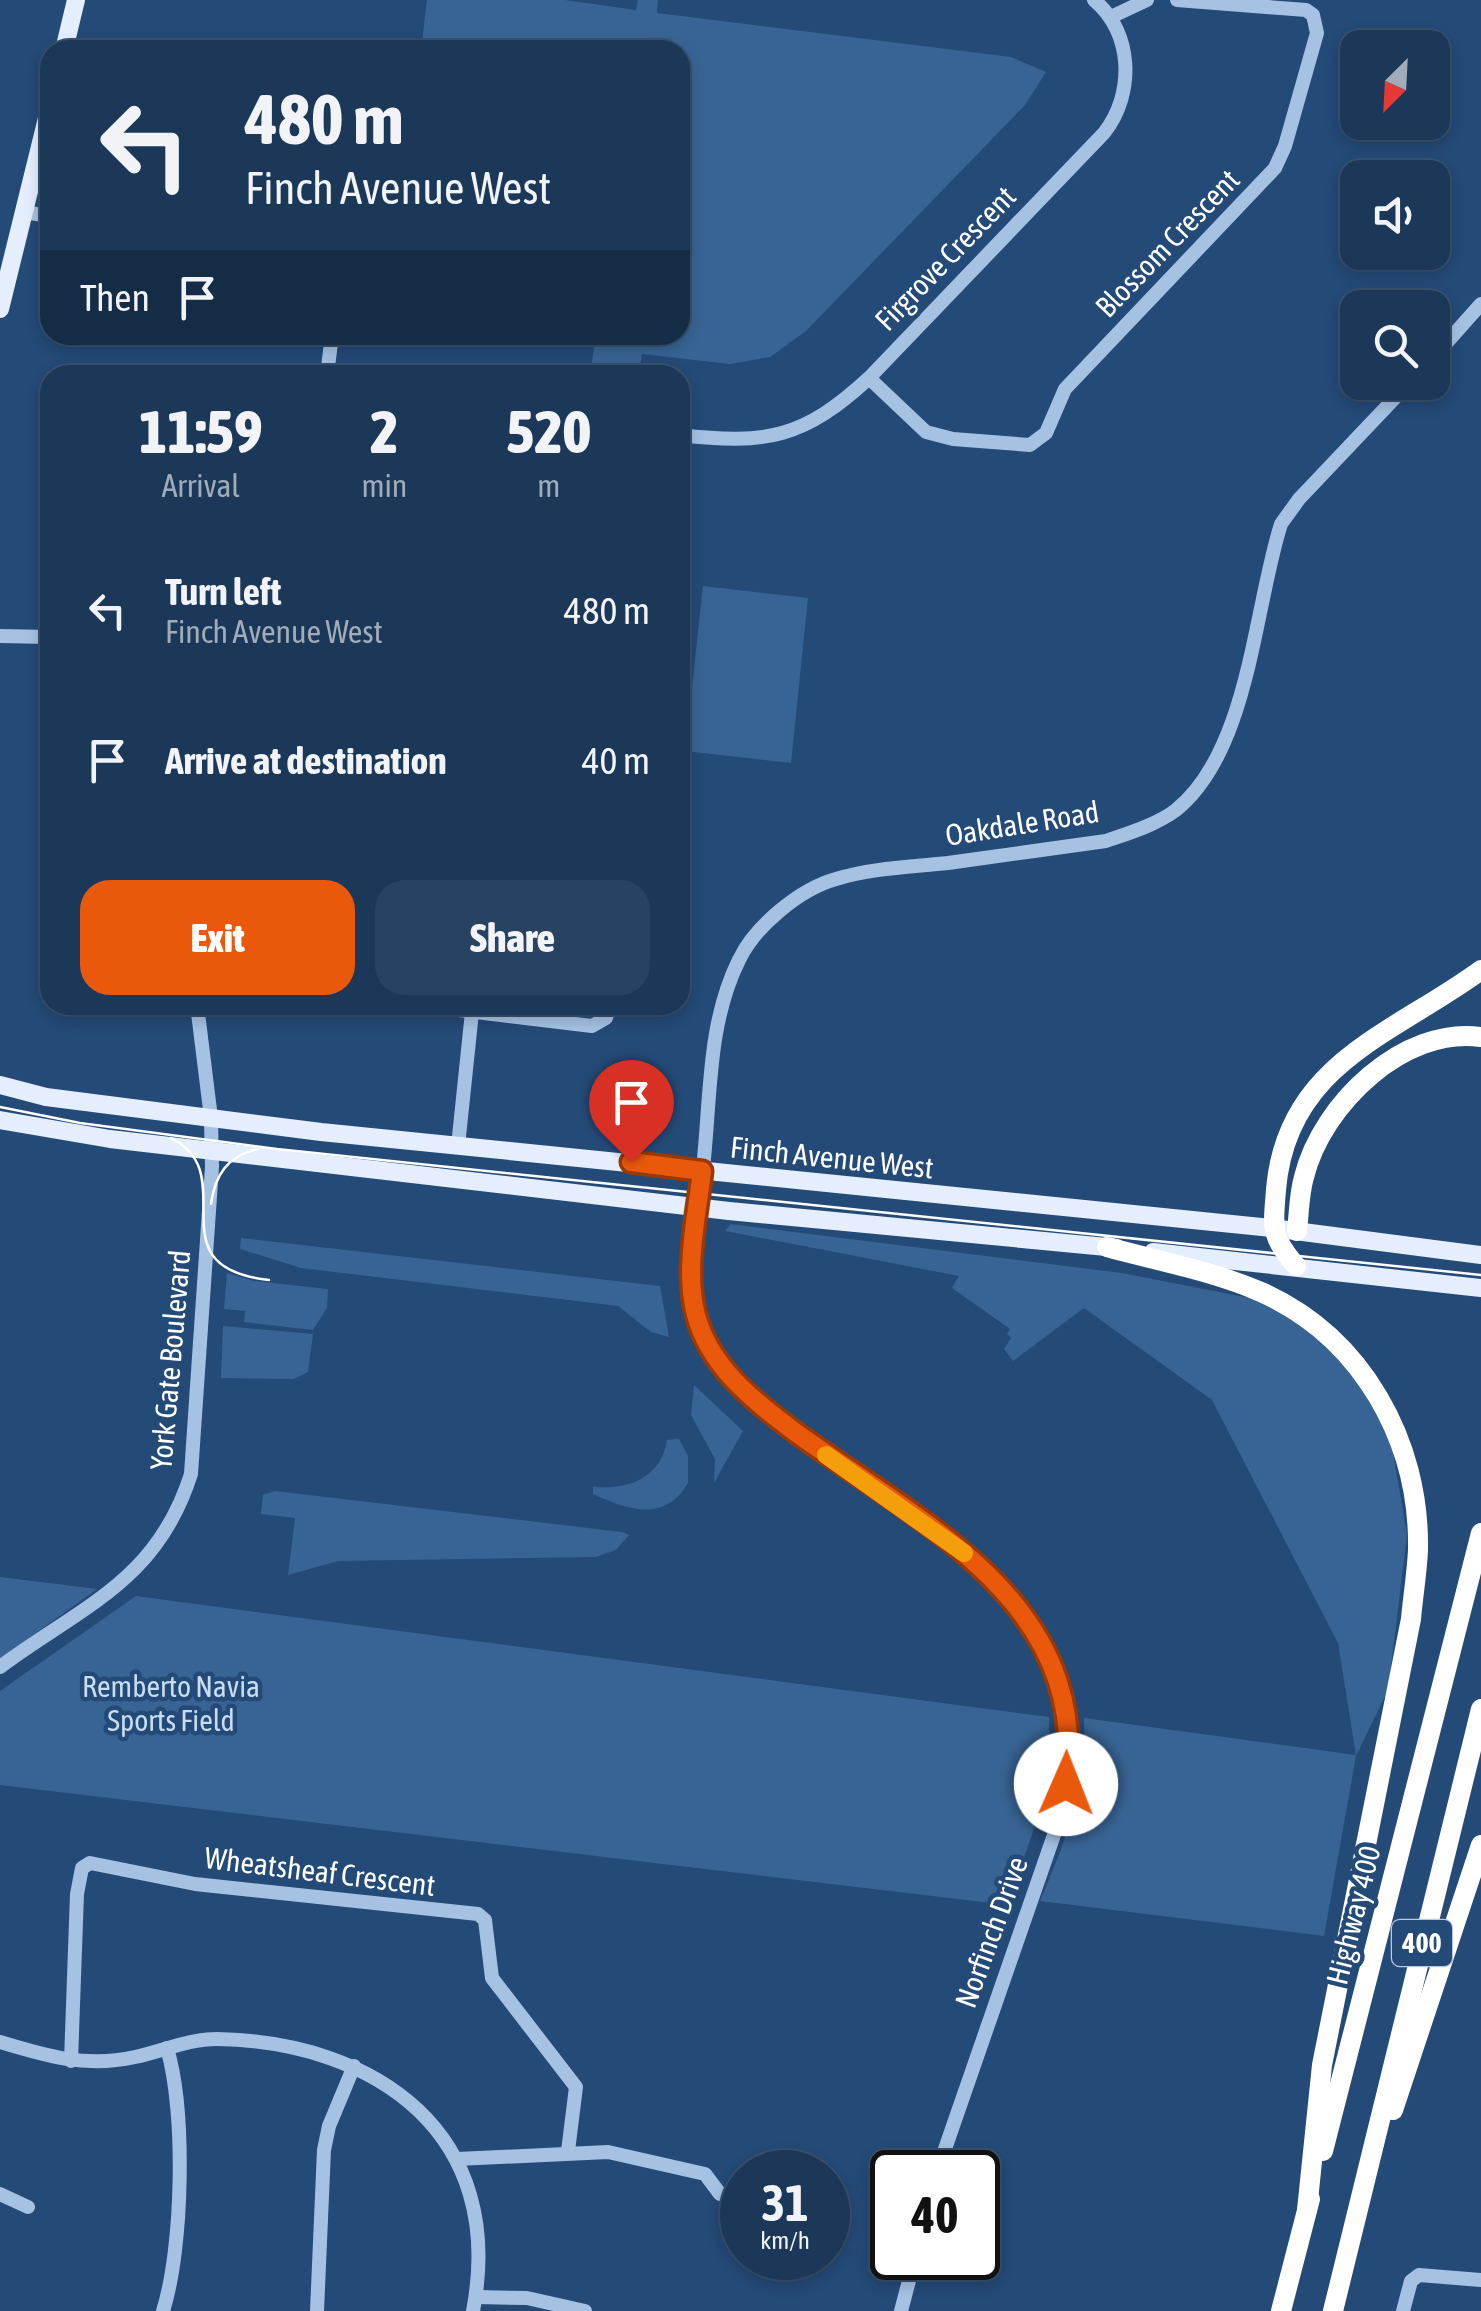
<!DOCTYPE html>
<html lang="en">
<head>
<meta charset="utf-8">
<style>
	:root { --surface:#1b3859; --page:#284362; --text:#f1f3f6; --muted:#a0acba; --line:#39526f; --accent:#ea580c }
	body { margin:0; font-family:"Asap Condensed",sans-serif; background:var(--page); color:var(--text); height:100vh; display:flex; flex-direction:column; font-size:38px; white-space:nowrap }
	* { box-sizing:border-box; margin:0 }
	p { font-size:32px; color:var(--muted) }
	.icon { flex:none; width:55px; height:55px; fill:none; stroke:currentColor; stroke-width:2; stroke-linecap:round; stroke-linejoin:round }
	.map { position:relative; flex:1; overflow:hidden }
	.sheet { position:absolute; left:40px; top:365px; width:650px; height:650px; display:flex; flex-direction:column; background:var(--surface); border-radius:30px; box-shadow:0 5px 15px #0003,0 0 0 2px var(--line) }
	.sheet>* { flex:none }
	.top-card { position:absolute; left:40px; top:40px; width:650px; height:305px; border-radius:30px; box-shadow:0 5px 15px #0003,0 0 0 2px var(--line); background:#1b3859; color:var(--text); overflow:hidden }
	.needle { width:65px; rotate:204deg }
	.tools { position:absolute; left:1340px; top:30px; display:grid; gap:20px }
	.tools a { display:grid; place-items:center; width:110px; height:110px; border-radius:20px; background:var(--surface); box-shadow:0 5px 15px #0003,0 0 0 2px var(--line); font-size:50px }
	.speed { position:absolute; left:720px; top:2150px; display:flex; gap:20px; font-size:50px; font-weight:700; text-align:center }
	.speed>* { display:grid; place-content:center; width:130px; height:130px; border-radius:50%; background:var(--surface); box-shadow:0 5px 15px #0003,0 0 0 2px var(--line); line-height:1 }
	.speed small { font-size:25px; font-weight:400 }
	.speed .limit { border:5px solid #111; border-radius:15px; background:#fff; color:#111 }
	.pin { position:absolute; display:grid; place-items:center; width:85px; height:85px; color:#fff; margin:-102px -42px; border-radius:50% 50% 50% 0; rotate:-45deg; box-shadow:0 0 10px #0007 }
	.pin .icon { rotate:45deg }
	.me { position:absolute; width:110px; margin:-55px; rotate:1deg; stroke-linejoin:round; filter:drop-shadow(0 0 8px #0008) }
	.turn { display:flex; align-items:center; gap:35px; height:210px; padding:0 40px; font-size:45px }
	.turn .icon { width:130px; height:130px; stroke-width:2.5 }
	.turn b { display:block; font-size:70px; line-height:85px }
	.then { display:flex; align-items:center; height:95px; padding:0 40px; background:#0003; gap:20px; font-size:38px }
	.eta { display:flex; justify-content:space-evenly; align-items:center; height:170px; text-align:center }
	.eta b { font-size:60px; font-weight:800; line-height:70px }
	.action { display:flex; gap:20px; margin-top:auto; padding:20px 40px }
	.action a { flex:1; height:115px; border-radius:30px; background:var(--accent); color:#fff; font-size:40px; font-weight:800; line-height:115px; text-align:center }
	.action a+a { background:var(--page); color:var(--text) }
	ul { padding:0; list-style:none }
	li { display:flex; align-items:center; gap:30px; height:150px; padding:0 40px }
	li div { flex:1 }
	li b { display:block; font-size:38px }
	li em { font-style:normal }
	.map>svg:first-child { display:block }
</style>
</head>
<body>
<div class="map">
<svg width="1481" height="2311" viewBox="0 0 1481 2311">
	<rect width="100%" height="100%" fill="#244a77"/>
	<g fill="#386495">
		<polygon points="427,0 565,0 636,10 638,0 658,0 657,13 1011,57 1046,72 1025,105 806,331 770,357 730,364 642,354 639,375 590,375 596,335 680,335 680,50 421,50"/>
		<polygon points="703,586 808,598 791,763 685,751"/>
		<path d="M 731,1224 L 1122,1273 L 1255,1299 L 1305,1326 L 1352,1370 L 1391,1441 L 1407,1535 L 1388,1690 L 1356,1756 L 1324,1936 L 1040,1901 C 1067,1837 1087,1788 1084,1718 L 1356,1755 L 1338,1643 L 1212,1400 L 1084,1308 L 1013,1361 L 1004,1349 L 1011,1338 L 1007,1334 L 1010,1329 L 952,1288 L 959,1276 L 725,1231 Z"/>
		<polygon points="241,1238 660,1286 669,1337 651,1332 618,1306 301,1268 240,1249"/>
		<polygon points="227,1273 254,1281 328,1289 327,1308 313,1330 244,1322 245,1311 224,1309"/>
		<polygon points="223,1326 313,1334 308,1372 294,1379 221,1378"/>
		<polygon points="694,1385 743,1431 714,1483 715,1459 691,1415"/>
		<path d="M 679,1439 L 688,1456 L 688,1483 C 665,1523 628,1510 593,1494 L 593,1487 C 629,1490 661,1478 667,1440 Z"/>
		<polygon points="275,1491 622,1532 629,1535 616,1550 596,1557 338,1561 288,1575 295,1518 261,1514 263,1495"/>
		<polygon points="0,1577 97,1589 0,1659"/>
		<polygon points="136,1596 1049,1717 1050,1781 1008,1905 0,1785 0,1691"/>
	</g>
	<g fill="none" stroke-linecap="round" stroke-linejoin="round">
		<g stroke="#a5c2e3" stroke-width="14">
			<polyline points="1113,16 1147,0"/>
			<polyline points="23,212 50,216"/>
			<polyline points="1432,359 1481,304"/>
			<polyline points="327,375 332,335"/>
			<polyline points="869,378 926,432 953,439 1030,445 1046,433 1065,389 1275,168 1285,146 1317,33 1313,15 1306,10 1177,0"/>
			<path d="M 680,435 C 767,445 804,438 869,378 L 1104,133 C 1135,94 1133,32 1094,0"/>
			<polyline points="0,636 50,637"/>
			<polyline points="417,1005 592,1026 606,1018 610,1005"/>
			<polyline points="458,1146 472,1012"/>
			<path d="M 0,1667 C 84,1605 157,1581 191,1474 L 212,1167 L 211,1118 L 197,1005"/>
			<path d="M 0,2042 C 46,2056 86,2068 135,2057 C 163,2051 188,2039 217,2039 C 378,2042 507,2135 473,2311"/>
			<polyline points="71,2061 77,1894 82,1868 90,1863 195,1884 478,1914 485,1920 492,1978 576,2087 568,2151"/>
			<polyline points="457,2159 608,2152 705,2174 720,2194"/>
			<path d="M 937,2172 L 1063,1809 C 1092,1602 954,1550 812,1444 C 785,1424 752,1404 730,1377 C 678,1311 693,1245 703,1168 C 711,1098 707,1024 739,960 C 755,926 800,889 836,879 C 871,868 911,867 948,863 C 1001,856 1053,848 1106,841 C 1129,833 1156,825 1176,810 C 1249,751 1254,609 1281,524 L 1299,499 L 1410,382"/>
			<polyline points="0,2194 28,2207"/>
			<polyline points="476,2297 527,2298 585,2311"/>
			<path d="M 163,2311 C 183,2248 186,2112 167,2048"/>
			<polyline points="317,2311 324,2150 329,2126 354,2066"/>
			<polyline points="901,2311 915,2258"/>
			<polyline points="1403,2311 1411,2281 1419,2275 1481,2280"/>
		</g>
		<g stroke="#e5eefc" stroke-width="18">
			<polyline points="64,50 76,0"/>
			<polyline points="0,309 50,106"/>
			<polyline points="0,1085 46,1097 321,1132 1272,1228 1481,1255"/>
			<polyline points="0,1120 110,1139 729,1211 1117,1248"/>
			<polyline points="1153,1252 1481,1288"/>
		</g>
		<g stroke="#fff" stroke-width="20">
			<path d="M 1297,1231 C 1299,1214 1299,1194 1304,1177 C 1322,1104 1404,1026 1481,1037"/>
			<path d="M 1107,1247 C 1158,1261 1213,1271 1261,1292 C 1362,1337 1420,1441 1418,1550 C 1417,1573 1413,1596 1411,1619 L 1322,2065 L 1307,2210"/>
			<path d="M 1296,1266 C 1270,1236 1273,1228 1276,1190 C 1286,1063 1394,1034 1481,970"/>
			<polyline points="1393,2110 1481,1845"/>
			<polyline points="1323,2151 1481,1533"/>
			<polyline points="1281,2311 1310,2199"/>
			<polyline points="1333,2311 1481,1709"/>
		</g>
		<g stroke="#fff" stroke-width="2.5">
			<polyline points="0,1107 80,1123 277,1149 1481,1275"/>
			<path d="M 171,1138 C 245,1175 151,1267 269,1280"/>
			<path d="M 211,1204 C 215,1175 228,1155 258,1149"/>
		</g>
	</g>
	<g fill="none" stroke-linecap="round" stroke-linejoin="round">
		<defs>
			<path id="route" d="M 631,1162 L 702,1171 C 697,1215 684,1271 696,1315 C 709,1365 751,1399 791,1429 C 916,1521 1091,1600 1066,1784"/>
		</defs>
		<use href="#route" stroke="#983908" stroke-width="25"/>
		<use href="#route" stroke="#ea580c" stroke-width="18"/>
		<polyline stroke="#f59e0b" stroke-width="18" points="826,1455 964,1553"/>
	</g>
	<g text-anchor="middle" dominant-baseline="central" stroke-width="9" stroke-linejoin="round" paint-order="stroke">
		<rect fill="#244a77" stroke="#bdc9d6" stroke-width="2.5" x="1392" y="1920" width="60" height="46" rx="8"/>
		<g font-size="28" font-weight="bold" fill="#fff">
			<text x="1422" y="1943">400</text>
		</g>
		<g font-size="30" fill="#fff" stroke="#244a77">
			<text transform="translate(1167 243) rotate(-46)">Blossom Crescent</text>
			<text transform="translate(945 258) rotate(-46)">Firgrove Crescent</text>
			<text transform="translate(1022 823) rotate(-9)">Oakdale Road</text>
			<text transform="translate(832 1157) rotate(6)">Finch Avenue West</text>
			<text transform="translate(170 1360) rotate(-85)">York Gate Boulevard</text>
			<text transform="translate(320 1871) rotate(7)">Wheatsheaf Crescent</text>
			<text transform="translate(1353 1915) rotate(-76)">Highway 400</text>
			<text transform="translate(991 1932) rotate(-70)">Norfinch Drive</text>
		</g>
		<g font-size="30" fill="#c8dcf3" stroke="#244a77">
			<text x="171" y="1686">Remberto Navia<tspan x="171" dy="34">Sports Field</tspan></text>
		</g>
	</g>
</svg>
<div class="tools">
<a><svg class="needle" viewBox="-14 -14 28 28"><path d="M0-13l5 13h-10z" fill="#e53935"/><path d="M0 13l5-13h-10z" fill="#a0acba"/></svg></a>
<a><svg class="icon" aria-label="sound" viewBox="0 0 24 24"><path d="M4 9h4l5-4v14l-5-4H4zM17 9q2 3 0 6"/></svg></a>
<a><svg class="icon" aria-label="search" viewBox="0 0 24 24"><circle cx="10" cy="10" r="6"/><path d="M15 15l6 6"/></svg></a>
</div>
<div class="speed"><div>31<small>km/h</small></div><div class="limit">40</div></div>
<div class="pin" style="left:631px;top:1162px;background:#d93025"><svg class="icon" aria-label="arrive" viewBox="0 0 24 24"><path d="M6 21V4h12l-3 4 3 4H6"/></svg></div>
<svg class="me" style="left:1066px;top:1784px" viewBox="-20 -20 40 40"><circle r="19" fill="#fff"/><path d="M0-13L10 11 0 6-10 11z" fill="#ea580c"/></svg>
<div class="top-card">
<div class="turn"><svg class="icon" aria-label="left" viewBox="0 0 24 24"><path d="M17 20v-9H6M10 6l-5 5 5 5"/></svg><div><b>480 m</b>Finch Avenue West</div></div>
<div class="then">Then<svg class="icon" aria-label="arrive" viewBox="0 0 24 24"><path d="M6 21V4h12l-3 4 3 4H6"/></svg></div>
</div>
<section class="sheet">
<div class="eta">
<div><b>11:59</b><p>Arrival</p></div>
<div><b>2</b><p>min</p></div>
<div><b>520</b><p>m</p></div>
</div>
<ul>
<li><svg class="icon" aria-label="left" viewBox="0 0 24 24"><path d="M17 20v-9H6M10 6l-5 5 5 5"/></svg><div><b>Turn left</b><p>Finch Avenue West</p></div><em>480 m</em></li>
<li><svg class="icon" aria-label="arrive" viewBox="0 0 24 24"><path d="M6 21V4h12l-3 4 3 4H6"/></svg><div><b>Arrive at destination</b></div><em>40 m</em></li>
</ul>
<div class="action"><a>Exit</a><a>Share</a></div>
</section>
</div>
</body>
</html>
